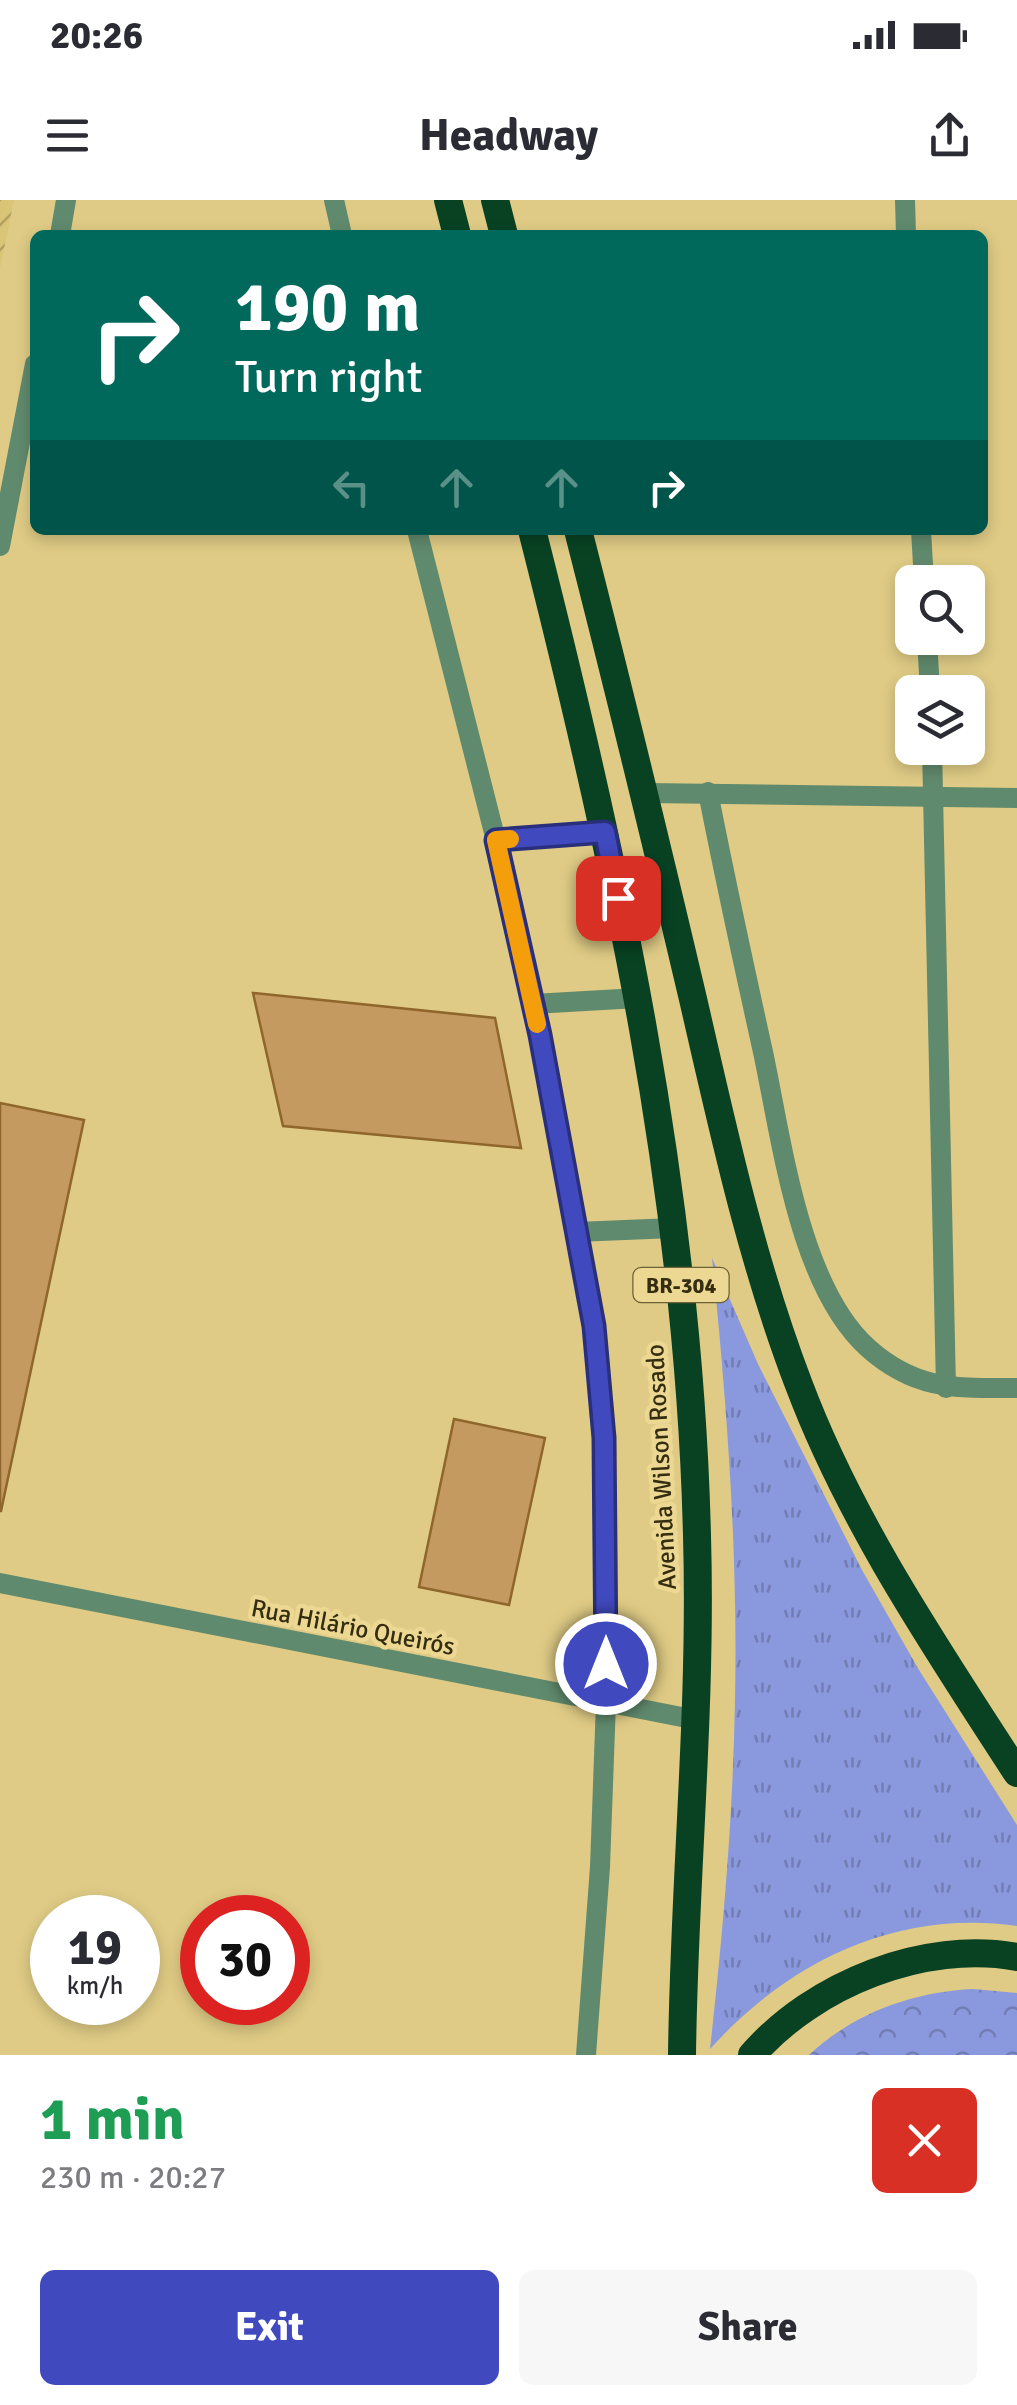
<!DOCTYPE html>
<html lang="en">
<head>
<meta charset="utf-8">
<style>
	:root { --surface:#fff; --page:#f7f7f7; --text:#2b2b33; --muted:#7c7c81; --accent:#4149be }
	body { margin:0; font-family:Signika,sans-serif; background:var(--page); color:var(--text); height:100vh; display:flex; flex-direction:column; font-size:38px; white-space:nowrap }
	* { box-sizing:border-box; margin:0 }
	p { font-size:32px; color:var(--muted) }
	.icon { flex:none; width:55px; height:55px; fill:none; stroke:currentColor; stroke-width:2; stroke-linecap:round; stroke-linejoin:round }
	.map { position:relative; height:1855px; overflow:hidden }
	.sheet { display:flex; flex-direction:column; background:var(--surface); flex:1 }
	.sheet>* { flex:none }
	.top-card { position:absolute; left:30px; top:30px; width:958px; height:305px; border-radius:15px; box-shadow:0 5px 15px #0003; background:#00695c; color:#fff; overflow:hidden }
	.tools { position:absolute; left:895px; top:365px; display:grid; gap:20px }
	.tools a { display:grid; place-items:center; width:90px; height:90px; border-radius:15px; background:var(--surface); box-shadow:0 5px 15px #0003; font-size:50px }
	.speed { position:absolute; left:30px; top:1695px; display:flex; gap:20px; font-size:50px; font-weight:700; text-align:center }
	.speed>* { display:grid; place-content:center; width:130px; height:130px; border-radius:50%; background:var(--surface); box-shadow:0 5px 15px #0003; line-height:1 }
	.speed small { font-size:25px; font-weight:400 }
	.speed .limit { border:15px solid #d22; background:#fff; color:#111 }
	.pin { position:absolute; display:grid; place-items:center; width:85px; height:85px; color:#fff; margin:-42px; border-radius:20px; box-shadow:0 5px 15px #0006 }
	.me { position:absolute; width:110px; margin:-55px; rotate:0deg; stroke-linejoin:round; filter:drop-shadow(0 0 8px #0008) }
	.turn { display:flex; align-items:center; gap:35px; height:210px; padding:0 40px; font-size:45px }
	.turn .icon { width:130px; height:130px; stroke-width:2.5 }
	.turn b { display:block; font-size:70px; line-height:85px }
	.lanes { display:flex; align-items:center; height:95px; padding:0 40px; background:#0003; justify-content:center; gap:50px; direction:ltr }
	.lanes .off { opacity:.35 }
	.round { display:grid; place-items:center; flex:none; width:105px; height:105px; border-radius:15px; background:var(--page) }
	.head { display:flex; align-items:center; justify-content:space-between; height:170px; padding:0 40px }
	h1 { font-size:60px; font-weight:700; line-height:75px; color:#1e9e55 }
	.button { display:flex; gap:20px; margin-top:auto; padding:20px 40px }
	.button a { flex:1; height:115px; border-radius:15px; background:var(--accent); color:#fff; font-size:40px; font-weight:700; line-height:115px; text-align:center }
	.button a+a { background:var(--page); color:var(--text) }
	.status { display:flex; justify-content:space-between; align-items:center; height:70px; padding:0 50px; background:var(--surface); direction:ltr }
	.status svg { height:28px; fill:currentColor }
	header { display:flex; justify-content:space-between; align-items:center; height:130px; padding:0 40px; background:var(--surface); font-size:45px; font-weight:700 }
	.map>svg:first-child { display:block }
</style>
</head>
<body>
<div class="status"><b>20:26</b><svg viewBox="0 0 49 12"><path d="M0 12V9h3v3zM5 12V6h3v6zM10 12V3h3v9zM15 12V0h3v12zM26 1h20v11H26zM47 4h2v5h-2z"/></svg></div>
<header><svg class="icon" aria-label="menu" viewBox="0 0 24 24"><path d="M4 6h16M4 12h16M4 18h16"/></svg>Headway<svg class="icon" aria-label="share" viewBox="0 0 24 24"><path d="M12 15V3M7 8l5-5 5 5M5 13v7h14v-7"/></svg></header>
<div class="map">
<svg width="1017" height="1855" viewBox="0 0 1017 1855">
	<defs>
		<pattern id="industrial-furrows" width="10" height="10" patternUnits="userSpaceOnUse" patternTransform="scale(2.5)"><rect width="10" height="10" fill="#dac476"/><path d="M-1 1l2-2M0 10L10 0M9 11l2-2" fill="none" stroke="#b2a05f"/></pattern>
		<pattern id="grass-tufts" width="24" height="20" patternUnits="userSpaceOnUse" patternTransform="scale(2.5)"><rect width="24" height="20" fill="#8a99de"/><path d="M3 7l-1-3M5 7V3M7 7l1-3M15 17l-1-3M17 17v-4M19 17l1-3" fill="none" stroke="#727db3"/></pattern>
		<pattern id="park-crowns" width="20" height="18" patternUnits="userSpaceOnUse" patternTransform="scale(2.5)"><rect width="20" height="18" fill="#8a99de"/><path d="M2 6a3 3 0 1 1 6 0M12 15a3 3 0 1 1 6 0" fill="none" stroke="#727db3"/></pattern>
	</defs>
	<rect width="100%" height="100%" fill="#dfcb85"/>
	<polygon fill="url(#industrial-furrows)" points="0,0 14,0 0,68"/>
	<path fill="url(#grass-tufts)" d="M 712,1058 L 758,1164 L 862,1370 L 919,1470 L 1017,1625 L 1017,1726 C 897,1709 789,1761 710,1849 C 723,1733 733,1617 735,1500 C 738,1352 727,1205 712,1058 Z"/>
	<path fill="url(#park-crowns)" d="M 973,1789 L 1017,1793 L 1017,1855 L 809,1855 C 854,1813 912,1792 973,1789 Z"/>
	<g fill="#c59a60" stroke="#8f662b" stroke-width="2.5">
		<polygon points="253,793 495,818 521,948 283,926"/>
		<polygon points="0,903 84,920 1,1311 0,1311"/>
		<polygon points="454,1219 545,1238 509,1405 419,1387"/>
	</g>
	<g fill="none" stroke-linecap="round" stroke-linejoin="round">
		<g stroke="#608a6d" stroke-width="20">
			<polyline points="334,0 342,35"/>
			<polyline points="905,0 906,35"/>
			<polyline points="60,35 66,0"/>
			<polyline points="417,330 503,668 540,835 593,1126 604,1238 606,1502 600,1667 586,1855"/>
			<polyline points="921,330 924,382"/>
			<polyline points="0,346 35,164"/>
			<polyline points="927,438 930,492"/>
			<polyline points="932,548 946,1188"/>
			<path d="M 708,592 C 725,679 744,766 763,852 C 782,941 799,1086 868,1148 C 916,1191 957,1188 1017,1188"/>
			<polyline points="645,593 1017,598"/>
			<polyline points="496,640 605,632"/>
			<polyline points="533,804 638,798"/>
			<polyline points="576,1032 674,1028"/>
			<polyline points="0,1383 697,1520"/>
		</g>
		<g stroke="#084223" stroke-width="28">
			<polyline points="448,0 457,35"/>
			<polyline points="495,0 504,35"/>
			<path d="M 532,330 C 616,660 689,995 697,1336 C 702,1510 684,1682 682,1855"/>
			<path d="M 578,330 C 618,486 656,642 693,799 C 723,929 751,1060 799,1185 C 851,1323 937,1449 1017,1573"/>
			<path d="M 752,1855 C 814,1784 924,1740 1017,1757"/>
		</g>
	</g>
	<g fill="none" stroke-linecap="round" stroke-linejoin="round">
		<defs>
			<polyline id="route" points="606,1464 604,1238 594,1126 540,835 496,640 605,632 618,698"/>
		</defs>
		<use href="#route" stroke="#2a2f7c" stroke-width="25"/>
		<use href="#route" stroke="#4149be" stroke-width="18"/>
		<polyline stroke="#f59e0b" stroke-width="18" points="510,639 496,640 537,824"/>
	</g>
	<g text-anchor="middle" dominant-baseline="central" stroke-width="9" stroke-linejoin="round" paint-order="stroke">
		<rect fill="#ecd892" stroke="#6c6037" stroke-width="2.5" x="633.5" y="1068" width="95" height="34" rx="8"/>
		<g font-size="22" font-weight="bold" fill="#352d10">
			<text x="681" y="1085">BR-304</text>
		</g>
		<g font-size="25" fill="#352d10" stroke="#ecd892">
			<text transform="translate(661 1267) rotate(-93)">Avenida Wilson Rosado</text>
			<text transform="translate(353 1427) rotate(11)">Rua Hilário Queirós</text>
		</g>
	</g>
</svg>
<div class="tools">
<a><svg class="icon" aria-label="search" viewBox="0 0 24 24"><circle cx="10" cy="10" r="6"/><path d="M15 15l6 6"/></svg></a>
<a><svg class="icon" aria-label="layers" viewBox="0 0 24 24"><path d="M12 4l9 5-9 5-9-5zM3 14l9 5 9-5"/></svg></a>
</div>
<div class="speed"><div>19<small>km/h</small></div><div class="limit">30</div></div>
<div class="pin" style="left:618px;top:698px;background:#d93025"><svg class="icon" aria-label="arrive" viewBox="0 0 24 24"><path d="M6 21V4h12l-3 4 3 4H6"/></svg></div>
<svg class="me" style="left:606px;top:1464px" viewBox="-20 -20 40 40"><circle r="17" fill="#4149be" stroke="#fff" stroke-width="3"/><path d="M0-11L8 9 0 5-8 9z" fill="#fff"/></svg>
<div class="top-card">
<div class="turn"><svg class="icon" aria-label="right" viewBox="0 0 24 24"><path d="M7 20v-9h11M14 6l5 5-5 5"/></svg><div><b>190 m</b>Turn right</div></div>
<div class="lanes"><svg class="icon off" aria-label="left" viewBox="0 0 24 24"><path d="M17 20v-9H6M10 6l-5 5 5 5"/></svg><svg class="icon off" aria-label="ahead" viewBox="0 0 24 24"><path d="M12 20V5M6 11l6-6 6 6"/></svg><svg class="icon off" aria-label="ahead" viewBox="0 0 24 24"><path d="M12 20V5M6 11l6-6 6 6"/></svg><svg class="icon" aria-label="right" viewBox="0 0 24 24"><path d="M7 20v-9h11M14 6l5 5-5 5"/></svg></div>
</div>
</div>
<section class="sheet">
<div class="head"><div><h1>1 min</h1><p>230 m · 20:27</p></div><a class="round" style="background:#d93025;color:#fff"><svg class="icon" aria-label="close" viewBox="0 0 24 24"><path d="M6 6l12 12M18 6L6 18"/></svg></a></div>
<div class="button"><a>Exit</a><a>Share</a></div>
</section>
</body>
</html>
